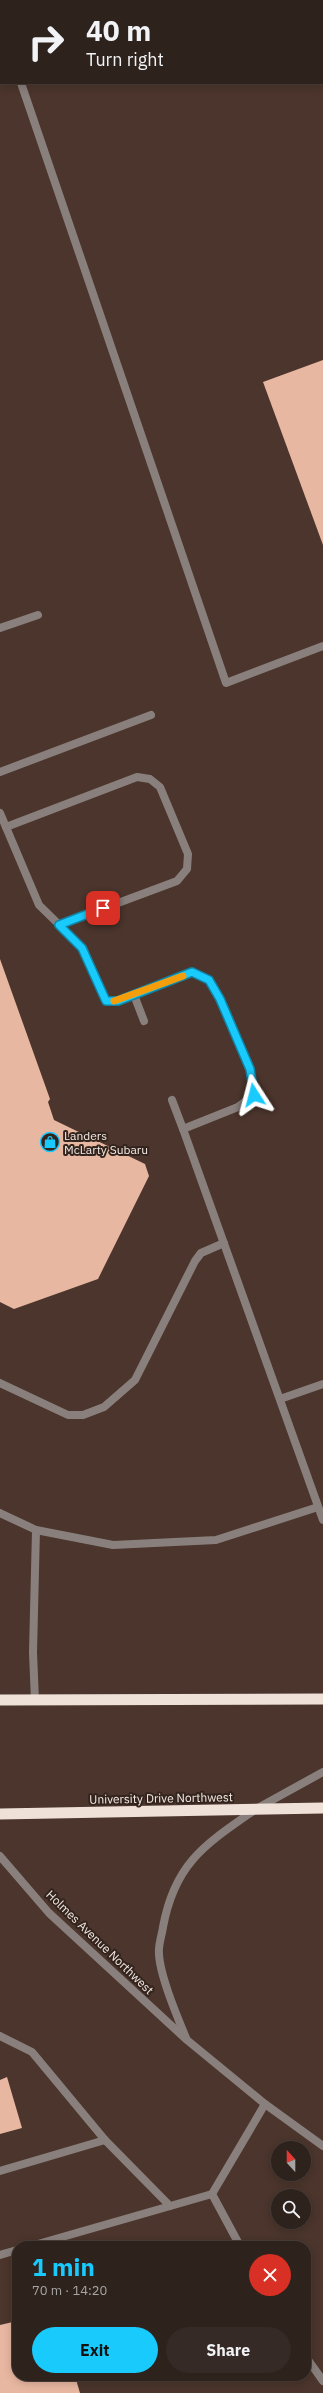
<!DOCTYPE html>
<html lang="en">
<head>
<meta charset="utf-8">
<style>
	:root { --surface:#2e221d; --page:#362a26; --text:#f1f3f6; --muted:#a7a4a4; --line:#493f3b; --accent:#19cafc }
	body { margin:0; font-family:"IBM Plex Sans",sans-serif; background:var(--page); color:var(--text); height:100vh; display:flex; flex-direction:column; font-size:15px; white-space:nowrap }
	* { box-sizing:border-box; margin:0 }
	p { font-size:13px; color:var(--muted) }
	.icon { flex:none; width:22px; height:22px; fill:none; stroke:currentColor; stroke-width:2; stroke-linecap:round; stroke-linejoin:round }
	.map { position:relative; flex:1; overflow:hidden }
	.panel { position:absolute; left:12px; top:2241px; width:299px; height:140px; display:flex; flex-direction:column; background:var(--surface); border-radius:16px; box-shadow:0 2px 10px #0003,0 0 0 1px var(--line) }
	.panel>* { flex:none }
	.top-card { position:absolute; left:0px; top:0px; width:323px; height:84px; box-shadow:0 2px 10px #0003,0 0 0 1px var(--line); background:#2e221d; color:var(--text); overflow:hidden }
	.needle { width:26px; rotate:339deg }
	.controls { position:absolute; left:271px; top:2141px; display:grid; gap:8px }
	.controls a { display:grid; place-items:center; width:40px; height:40px; border-radius:50%; background:var(--surface); box-shadow:0 2px 10px #0003,0 0 0 1px var(--line); font-size:20px }
	.pin { position:absolute; display:grid; place-items:center; width:34px; height:34px; color:#fff; margin:-17px; border-radius:8px; box-shadow:0 2px 6px #0006 }
	.me { position:absolute; width:44px; margin:-22px; rotate:351deg; stroke-linejoin:round; filter:drop-shadow(0 0 3px #0008) }
	.turn { display:flex; align-items:center; gap:14px; height:84px; padding:0 20px; font-size:18px }
	.turn .icon { width:52px; height:52px; stroke-width:2.5 }
	.turn b { display:block; font-size:28px; line-height:34px }
	.round { display:grid; place-items:center; flex:none; width:42px; height:42px; border-radius:21px; background:var(--page) }
	.summary { display:flex; align-items:center; justify-content:space-between; height:68px; padding:0 20px }
	h1 { font-size:24px; font-weight:800; line-height:30px; color:var(--accent) }
	.button { display:flex; gap:8px; margin-top:auto; padding:8px 20px }
	.button a { flex:1; height:46px; border-radius:24px; background:var(--accent); color:#111; font-size:16px; font-weight:800; line-height:46px; text-align:center }
	.button a+a { background:var(--page); color:var(--text) }
	.map>svg:first-child { display:block }
</style>
</head>
<body>
<div class="map">
<svg width="323" height="2393" viewBox="0 0 323 2393">
	<rect width="100%" height="100%" fill="#3e2e27"/>
	<path fill="#4b352c" fill-rule="evenodd" d="M 0,0 L 323,0 L 323,2393 L 0,2393 ZM 1,1 L 322,1 L 322,83 L 1,83 ZM 278,2148 L 304,2148 L 304,2174 L 278,2174 ZM 278,2196 L 304,2196 L 304,2222 L 278,2222 ZM 17,2246 L 306,2246 L 306,2376 L 17,2376 Z"/>
	<g fill="#e8b7a1">
		<polygon points="323,360 323,545 263,382"/>
		<polygon points="0,959 50,1099 48,1102 54,1120 145,1164 149,1176 98,1279 14,1309 0,1302"/>
		<polygon points="7,2077 22,2128 0,2134 0,2080"/>
		<polygon points="17,2321 17,2376 75,2376 80,2393 0,2393 0,2325"/>
	</g>
	<g fill="none" stroke-linecap="round" stroke-linejoin="round">
		<g stroke="#89807d" stroke-width="8">
			<polyline points="98,1 101,0"/>
			<polyline points="21,83 226,683 323,646"/>
			<polyline points="0,772 151,715"/>
			<polyline points="0,813 39,905 83,948 106,1001 118,1001 192,972 209,980 220,999 250,1069 254,1095 238,1107 183,1129 323,1520"/>
			<polyline points="6,827 137,777 150,779 160,787 188,854 187,869 177,881 59,925"/>
			<polyline points="134,995 144,1021"/>
			<polyline points="172,1100 183,1129"/>
			<polyline points="0,1383 68,1415 83,1415 104,1407 135,1380 195,1261 201,1253 224,1243"/>
			<polyline points="280,1399 323,1384"/>
			<polyline points="0,1513 36,1530 33,1652 35,1701"/>
			<polyline points="36,1530 113,1545 216,1540 318,1507"/>
			<polyline points="256,1809 323,1772"/>
			<polyline points="0,2036 32,2052 105,2140 170,2206"/>
			<polyline points="0,2171 105,2140"/>
			<polyline points="212,2194 240,2246"/>
			<polyline points="31,2246 212,2194 265,2104"/>
			<polyline points="0,2255 17,2250"/>
			<polyline points="306,2357 323,2381"/>
		</g>
		<g stroke="#89807d" stroke-width="8">
			<polyline points="0,628 38,615"/>
			<polyline points="0,1856 49,1913 187,2040 265,2104 323,2146"/>
			<path d="M 186,2038 C 177,2016 160,1976 159,1954 C 158,1945 162,1935 163,1927 C 175,1862 206,1844 256,1809"/>
		</g>
		<g stroke="#efe0d8" stroke-width="11">
			<polyline points="0,1700 323,1699"/>
			<polyline points="0,1814 323,1808"/>
		</g>
	</g>
	<g fill="none" stroke-linecap="round" stroke-linejoin="round">
		<defs>
			<polyline id="route" points="103,908 59,925 82,948 106,1001 118,1001 192,972 209,980 220,999 250,1069 254,1095"/>
		</defs>
		<use href="#route" stroke="#1083a4" stroke-width="10"/>
		<use href="#route" stroke="#19cafc" stroke-width="7"/>
		<polyline stroke="#f59e0b" stroke-width="7" points="114,1001 183,976"/>
	</g>
	<defs>
		<symbol id="shop-ring" viewBox="-11 -11 22 22"><circle r="9.5" fill="#33241d" stroke="#19cafc" stroke-width="1.5"/><path d="M-5-2.5h2.3a2.7 3.5 0 0 1 5.4 0H5L5.5 6h-11ZM-1.5-2.5h3a1.5 2.3 0 0 0-3 0Z" fill="#19cafc"/></symbol>
	</defs>
	<g fill-rule="evenodd">
		<use href="#shop-ring" x="39" y="1131" width="22" height="22"/>
	</g>
	<g text-anchor="middle" dominant-baseline="central" stroke-width="4" stroke-linejoin="round" paint-order="stroke">
		<g font-size="12" fill="#f5eae5" stroke="#33241d" text-anchor="start">
			<text x="64" y="1135">Landers<tspan x="64" dy="14">McLarty Subaru</tspan></text>
		</g>
		<g font-size="12" fill="#f5eae5" stroke="#33241d">
			<text transform="translate(161 1798) rotate(-1)">University Drive Northwest</text>
			<text transform="translate(100 1942) rotate(44)">Holmes Avenue Northwest</text>
		</g>
	</g>
</svg>
<div class="controls">
<a><svg class="needle" viewBox="-14 -14 28 28"><path d="M0-13l5 13h-10z" fill="#e53935"/><path d="M0 13l5-13h-10z" fill="#a7a4a4"/></svg></a>
<a><svg class="icon" aria-label="search" viewBox="0 0 24 24"><circle cx="10" cy="10" r="6"/><path d="M15 15l6 6"/></svg></a>
</div>
<div class="pin" style="left:103px;top:908px;background:#d93025"><svg class="icon" aria-label="arrive" viewBox="0 0 24 24"><path d="M6 21V4h12l-3 4 3 4H6"/></svg></div>
<svg class="me" style="left:254px;top:1095px" viewBox="-20 -20 40 40"><path d="M0-17L14 15 0 8-14 15z" fill="#19cafc" stroke="#fff" stroke-width="4"/></svg>
<div class="top-card">
<div class="turn"><svg class="icon" aria-label="right" viewBox="0 0 24 24"><path d="M7 20v-9h11M14 6l5 5-5 5"/></svg><div><b>40 m</b>Turn right</div></div>
</div>
<section class="panel">
<div class="summary"><div><h1>1 min</h1><p>70 m · 14:20</p></div><a class="round" style="background:#d93025;color:#fff"><svg class="icon" aria-label="close" viewBox="0 0 24 24"><path d="M6 6l12 12M18 6L6 18"/></svg></a></div>
<div class="button"><a>Exit</a><a>Share</a></div>
</section>
</div>
</body>
</html>
